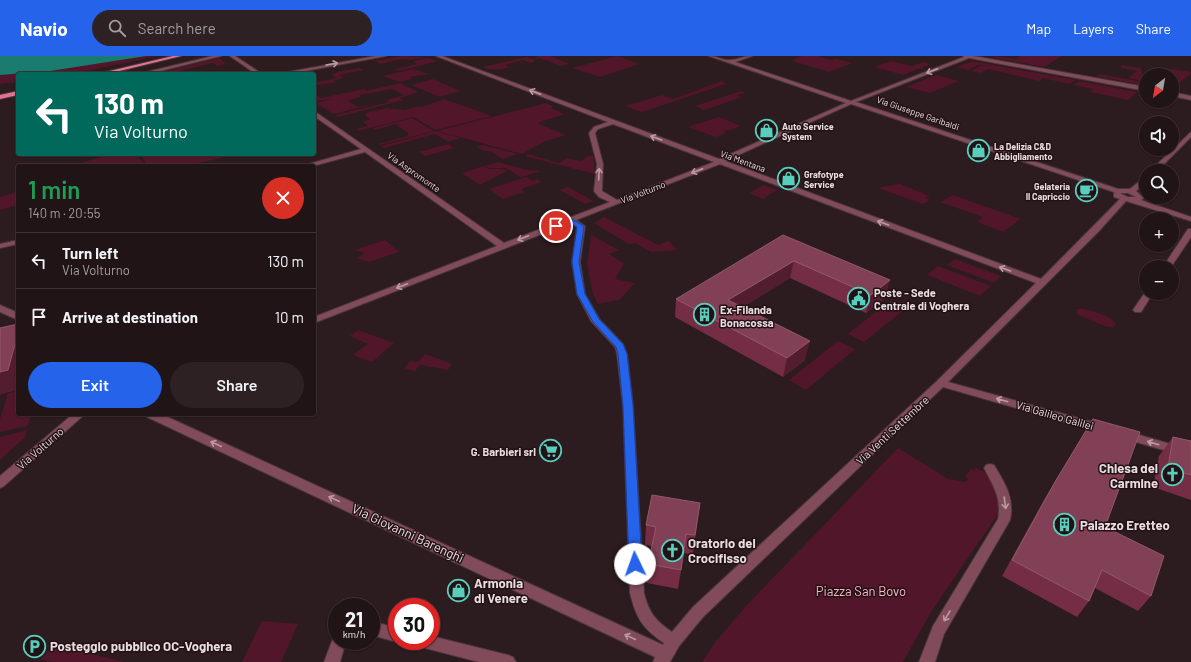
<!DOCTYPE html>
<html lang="en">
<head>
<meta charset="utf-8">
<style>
	:root { --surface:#211417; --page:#2d2124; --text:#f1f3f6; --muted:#a29ea1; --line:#3e3336; --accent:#2563eb }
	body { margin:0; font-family:Barlow,sans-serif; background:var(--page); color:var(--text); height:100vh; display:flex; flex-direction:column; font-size:15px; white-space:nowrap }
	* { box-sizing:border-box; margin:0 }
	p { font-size:13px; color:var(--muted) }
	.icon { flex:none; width:22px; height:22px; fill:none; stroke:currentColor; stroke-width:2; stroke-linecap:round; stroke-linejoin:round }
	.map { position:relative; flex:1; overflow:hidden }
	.sheet { position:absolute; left:16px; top:108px; width:300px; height:252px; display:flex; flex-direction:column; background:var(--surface); border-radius:4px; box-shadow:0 1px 3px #0004,0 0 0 1px var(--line) }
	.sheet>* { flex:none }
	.banner { position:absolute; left:16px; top:16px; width:300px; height:84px; border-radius:4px; box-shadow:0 1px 3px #0004,0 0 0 1px var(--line); background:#00695c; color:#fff; overflow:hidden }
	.needle { width:26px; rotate:211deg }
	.tools { position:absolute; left:1139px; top:12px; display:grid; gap:8px }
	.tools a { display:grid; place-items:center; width:40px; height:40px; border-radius:50%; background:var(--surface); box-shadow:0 1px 3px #0004,0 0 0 1px var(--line); font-size:20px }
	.speed { position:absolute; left:328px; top:542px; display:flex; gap:8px; font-size:20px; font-weight:700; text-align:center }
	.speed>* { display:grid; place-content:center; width:52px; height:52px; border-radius:50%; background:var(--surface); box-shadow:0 1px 3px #0004,0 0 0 1px var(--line); line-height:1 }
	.speed small { font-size:10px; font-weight:400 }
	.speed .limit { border:6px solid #d22; background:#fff; color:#111 }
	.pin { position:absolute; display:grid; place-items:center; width:34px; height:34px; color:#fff; margin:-17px; border:2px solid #fff; border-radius:50%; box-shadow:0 1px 4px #0007 }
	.me { position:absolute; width:44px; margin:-22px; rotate:357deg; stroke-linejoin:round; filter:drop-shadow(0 0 3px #0008) }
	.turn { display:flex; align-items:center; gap:14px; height:84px; padding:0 12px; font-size:18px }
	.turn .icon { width:52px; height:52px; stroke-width:2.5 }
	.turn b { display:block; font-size:28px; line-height:34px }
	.round { display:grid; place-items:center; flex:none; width:42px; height:42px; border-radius:21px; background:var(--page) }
	.headline { display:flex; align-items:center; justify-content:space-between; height:68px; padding:0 12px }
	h1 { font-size:24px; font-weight:600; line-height:30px; color:#1e9e55 }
	.primary-button { display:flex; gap:8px; margin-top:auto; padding:8px 12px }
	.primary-button a { flex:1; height:46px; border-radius:24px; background:var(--accent); color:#fff; font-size:16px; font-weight:600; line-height:46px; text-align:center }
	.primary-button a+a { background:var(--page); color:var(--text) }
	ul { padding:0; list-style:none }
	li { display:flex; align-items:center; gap:12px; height:56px; padding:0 12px; border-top:1px solid var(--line) }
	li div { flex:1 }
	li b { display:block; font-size:15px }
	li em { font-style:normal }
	header { display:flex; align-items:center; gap:24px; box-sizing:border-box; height:56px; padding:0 20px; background:var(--accent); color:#fff }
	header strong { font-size:19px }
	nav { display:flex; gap:22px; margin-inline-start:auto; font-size:14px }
	.search { width:280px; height:36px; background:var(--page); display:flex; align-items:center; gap:10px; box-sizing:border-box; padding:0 14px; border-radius:22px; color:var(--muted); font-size:15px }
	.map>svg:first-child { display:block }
</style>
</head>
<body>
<header>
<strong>Navio</strong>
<div class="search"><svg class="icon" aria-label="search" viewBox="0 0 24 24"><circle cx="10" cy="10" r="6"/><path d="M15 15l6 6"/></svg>Search here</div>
<nav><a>Map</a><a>Layers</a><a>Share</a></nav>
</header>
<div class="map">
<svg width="1191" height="606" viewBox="0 0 1191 606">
	<rect width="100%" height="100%" fill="#2c1b1f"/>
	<g fill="#52162a">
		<polygon points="114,0 157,0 92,14 67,18 18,18 18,26 0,28 0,18"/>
		<polygon points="402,0 425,1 410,4 406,3 397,4 381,8 375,5"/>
		<path d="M 535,0 L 550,0 L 570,8 L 561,10 L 540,2 L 533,4 L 536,5 L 530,7 L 523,4 L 505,9 L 510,11 C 501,14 491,15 482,11 L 527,1 L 533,3 L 538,1 Z"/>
		<polygon points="617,0 640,8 600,21 572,12"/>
		<polygon points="801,0 820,0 819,1 831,4 836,3 853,7 829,16 792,5"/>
		<polygon points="993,0 1016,3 1020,0 1062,0 1044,11 995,2"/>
		<polygon points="219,2 226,8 217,10 213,7 167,18 155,18"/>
		<polygon points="427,2 438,5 399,15 394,13 417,8 413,5"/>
		<polygon points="891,5 912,10 923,6 931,8 903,19 874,11"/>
		<polygon points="973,5 977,6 1075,24 1070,28 1043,22 1039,25 988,13 980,17 971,15 980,10 990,9 978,9 968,14 956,11"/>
		<polygon points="1121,9 1141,12 1143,25 1128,22 1137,15 1121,12"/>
		<polygon points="359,12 364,14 339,19 344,22 334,24 336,26 314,30 314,27 337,22 331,18 337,17 336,16"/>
		<polygon points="1165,12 1191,16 1191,17 1172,33 1172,19 1151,19 1150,13 1165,15"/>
		<path d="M 413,13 L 429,18 C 423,20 417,19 410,21 L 412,23 L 399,26 L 383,20 Z"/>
		<polygon points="1100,18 1143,26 1143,29 1096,20"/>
		<polygon points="936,19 959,25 930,37 906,31"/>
		<polygon points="433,23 460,35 440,41 411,29"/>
		<polygon points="722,25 726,28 642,56 625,50 662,39 673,43"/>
		<polygon points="1079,25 1137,36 1128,44 1090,36 1093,33 1074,29"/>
		<polygon points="400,27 419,36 400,42 403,44 338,61 335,59 389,46 387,44 404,39 392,33 359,39 360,41 347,45 358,51 374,48 333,58 316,47 332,43 314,45 314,38 321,42 364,33 366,35"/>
		<polygon points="741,35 745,37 737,39 742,41 704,54 695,50"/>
		<polygon points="444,43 492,60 436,74 413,61 358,75 356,73 368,70 363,66 370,63 366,60 366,57 386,52 405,54 419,50 422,51"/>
		<polygon points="546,47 554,50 551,52 565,58 537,67 566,79 543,86 522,98 437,75"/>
		<polygon points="719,61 741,70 731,74 725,74 724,75 726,77 715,81 688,71"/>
		<polygon points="412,62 434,75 380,89 378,88 408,80 408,77 395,68 375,74 373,72"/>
		<polygon points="435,75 461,82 448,86 435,78 384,92 381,90"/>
		<polygon points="448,88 454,92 425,100 419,96"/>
		<polygon points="483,89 518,98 503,103 490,95 484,95 477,91"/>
		<polygon points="108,98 137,98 145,110 73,110"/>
		<polygon points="140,98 238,98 186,110 148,110"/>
		<polygon points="528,98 559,107 567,102 581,105 588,100 593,100 595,118 525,100"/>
		<polygon points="499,106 527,114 541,115 521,121 505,112 489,112 485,110"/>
		<path d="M 484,110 C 491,116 500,110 507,115 L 480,129 L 462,117 Z"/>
		<polygon points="526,121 533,125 537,123 542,126 521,133 524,136 503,143 489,133"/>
		<polygon points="900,128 930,140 925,142 930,144 923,148 878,132"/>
		<polygon points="764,129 777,134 763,143 749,137"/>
		<polygon points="568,131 593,145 585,148 560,134"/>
		<polygon points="18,136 18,149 0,154 0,141"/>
		<polygon points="953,139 1021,163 1003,176 977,166 983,161 940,146"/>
		<polygon points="604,161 658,189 669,185 677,194 651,196 635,187 630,189 594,167"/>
		<polygon points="591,179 619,194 609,198 624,207 615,223 635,227 619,244 598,248 593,238 587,208"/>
		<polygon points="385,184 399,196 369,206 357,202 365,197 354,194"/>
		<polygon points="955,203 1001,220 994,227 947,209"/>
		<polygon points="938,210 991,230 980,240 927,219"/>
		<polygon points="889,245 909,246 910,249 864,286 848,278"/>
		<path d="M 1077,253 C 1088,252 1110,259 1116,268 L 1113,271 L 1104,270 L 1079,259 L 1076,257 Z"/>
		<polygon points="358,274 394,287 372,306 353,299 368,288 350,280"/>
		<polygon points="838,285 855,293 806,334 789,324"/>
		<polygon points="425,298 452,308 448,314 420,309 415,315 404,313 410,305 418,306"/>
		<polygon points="18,335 18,358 31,358 28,370 0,376 0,363 8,337"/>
		<polygon points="27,374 25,381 0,404 0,381"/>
		<path d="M 898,392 L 948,423 L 966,426 L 968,422 L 965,421 L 971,413 L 974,414 L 976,412 L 989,418 C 995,432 1005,447 996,461 L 931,556 L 903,606 L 702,606 L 716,585 L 746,550 Z"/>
		<polygon points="262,565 298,568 281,606 242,606"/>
		<polygon points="54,589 125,606 53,606 41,603"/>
	</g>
	<polygon fill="#1a7c6f" points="0,0 146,0 50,15 0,19"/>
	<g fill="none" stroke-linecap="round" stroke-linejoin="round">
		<defs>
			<g id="minor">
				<polygon points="213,0 221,0 148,18 138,18"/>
				<polygon points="230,0 235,0 262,18 256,18"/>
				<polygon points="376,0 386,0 289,18 277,18"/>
				<path d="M 436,0 L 442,0 L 719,103 L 846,47 L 709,0 C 716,0 724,5 730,4 C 738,4 744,0 752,0 L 735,6 L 851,45 L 964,1 L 963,0 L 973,0 L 1146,31 L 1146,35 L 969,2 L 856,46 L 1118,133 L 1130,133 L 1146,120 L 1146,126 L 1136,135 L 1144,142 L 1141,144 L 1191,161 L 1191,165 L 1126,145 L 1099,175 L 948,326 L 1107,370 L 1109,373 L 1107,376 L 1103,377 L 943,331 L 703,561 L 679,590 L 670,606 L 653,606 L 655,601 L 147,361 L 146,358 L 161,358 L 663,589 L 664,587 C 643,573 636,562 630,537 L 623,350 L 617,298 L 615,291 L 591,265 L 577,238 L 572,206 L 577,171 L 570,167 L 314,267 L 314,261 L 497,190 L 365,96 L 313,110 L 302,110 L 361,93 L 314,60 L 314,55 L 504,187 L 610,146 L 599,141 L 594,135 L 597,108 L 589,77 L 594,71 L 608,66 ZM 851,48 L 1114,136 L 1114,141 L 1120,143 L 1041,223 L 725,105 ZM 613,68 L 714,106 L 617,144 L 602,135 L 603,108 L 595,77 L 598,73 ZM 720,108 L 1036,227 L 937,325 L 693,551 L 672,576 C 655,564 649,557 644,537 L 633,350 L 627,298 L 623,288 L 600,264 L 585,238 L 580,206 L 585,170 L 576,164 ZM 1121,137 L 1128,137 L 1136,141 L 1128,141 L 1121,138 Z"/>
				<polygon points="1172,36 1191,40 1191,44 1172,40"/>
				<polygon points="1191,76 1191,81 1157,115 1150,115"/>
				<polygon points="1188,173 1191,173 1191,181 1171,211 1163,211"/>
				<polygon points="18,184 18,188 0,192 0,188"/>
				<polygon points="1146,235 1146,237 1153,237 1141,256 1135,256 1133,254"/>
				<polygon points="0,249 18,257 18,264 0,256"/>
				<polygon points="73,358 85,358 4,430 0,432 0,420"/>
				<polygon points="1126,375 1191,394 1191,402 1122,382 1120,379 1122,376"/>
				<path d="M 990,408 L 994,409 C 1005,427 1015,443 1010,464 L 944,578 L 935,606 L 919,606 L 933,570 L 998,463 C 1002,443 993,429 984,412 L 986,409 Z"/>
				<polygon points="371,565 397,572 397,585 399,585 397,586 371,579"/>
				<polygon points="337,579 337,585 346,585 340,606 324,606 334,580"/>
				<polygon points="431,580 508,599 513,601 516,606 479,606 417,590 415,585 431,585"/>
			</g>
			<g id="major">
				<polygon points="173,0 181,0 107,18 97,18"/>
				<polygon points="18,35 18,39 0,43 0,39"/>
			</g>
		</defs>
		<use href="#minor" stroke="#47363a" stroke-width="2"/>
		<use href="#major" stroke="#47363a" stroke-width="2"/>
		<use href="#minor" fill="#824b59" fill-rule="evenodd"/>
		<use href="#major" fill="#e37292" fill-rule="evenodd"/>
	</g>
	<g fill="#742d45">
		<polygon points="783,179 885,242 866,257 790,222 743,251 805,304 783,321 675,261 676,243"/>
		<polygon points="1093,363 1105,471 1151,540 1138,555 1095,532 1089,545 1077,561 1002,520 1045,442"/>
		<polygon points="1173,381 1191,385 1191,444 1153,431 1159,400"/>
		<polygon points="700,447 693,499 684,497 678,533 647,527 648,508 652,490 645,489 646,469"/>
	</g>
	<g fill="#521e2f">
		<polygon points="794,205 790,222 726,262 728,244"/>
		<polygon points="890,224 885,242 866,257 871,239"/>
		<polygon points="18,277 18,334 1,338 0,340 0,316"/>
		<polygon points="810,285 805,304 783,321 787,302"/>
		<polygon points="686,478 684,497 678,533 681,514"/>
	</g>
	<g fill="#814055" stroke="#91596b">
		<polygon points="783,179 890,224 871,239 794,205 728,244 810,285 787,302 676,243"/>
		<polygon points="18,268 18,277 8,314 0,316 0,272"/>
		<polygon points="1093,363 1140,376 1105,471 1164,500 1151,540 1102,514 1089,545 1012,504 1055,426"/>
		<polygon points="1173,381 1191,385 1191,419 1168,412"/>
		<polygon points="652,439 700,447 695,479 686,478 681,514 648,508 656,471 646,469"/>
	</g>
	<defs><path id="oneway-shaft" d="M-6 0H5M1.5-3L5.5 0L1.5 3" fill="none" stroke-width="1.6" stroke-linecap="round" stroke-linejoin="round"/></defs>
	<g stroke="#bb9ba3">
		<use href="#oneway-shaft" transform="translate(332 8) rotate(-10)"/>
		<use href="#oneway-shaft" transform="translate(932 15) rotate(159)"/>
		<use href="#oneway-shaft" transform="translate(535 36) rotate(-159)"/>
		<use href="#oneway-shaft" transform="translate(656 82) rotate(-160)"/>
		<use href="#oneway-shaft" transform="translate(697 115) rotate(159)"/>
		<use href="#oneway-shaft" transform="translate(599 118) rotate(-87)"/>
		<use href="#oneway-shaft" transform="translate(883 167) rotate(-160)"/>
		<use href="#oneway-shaft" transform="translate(523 182) rotate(159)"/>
		<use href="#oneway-shaft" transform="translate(1005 213) rotate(-160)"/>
		<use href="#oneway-shaft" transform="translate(402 230) rotate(159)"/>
		<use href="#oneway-shaft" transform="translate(1002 344) rotate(-164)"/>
		<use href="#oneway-shaft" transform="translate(1153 387) rotate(-164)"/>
		<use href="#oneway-shaft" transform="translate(216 388) rotate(-155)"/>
		<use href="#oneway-shaft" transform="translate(334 443) rotate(-155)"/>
		<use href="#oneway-shaft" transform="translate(1005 447) rotate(82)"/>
		<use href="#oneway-shaft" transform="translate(947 560) rotate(121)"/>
		<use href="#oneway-shaft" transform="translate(630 581) rotate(-155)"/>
	</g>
	<polygon fill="#2563eb" stroke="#184099" points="570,162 584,170 579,206 585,238 599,263 623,288 627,298 633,350 642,508 640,512 635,513 631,512 629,508 623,350 618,298 616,291 593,266 577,238 572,206 577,171 569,167 556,172 553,170"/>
	<defs>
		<symbol id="shop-ring" viewBox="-11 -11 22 22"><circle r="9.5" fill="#221216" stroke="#5acebd" stroke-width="1.5"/><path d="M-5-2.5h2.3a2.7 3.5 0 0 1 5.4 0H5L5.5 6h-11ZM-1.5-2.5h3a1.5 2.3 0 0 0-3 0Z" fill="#5acebd"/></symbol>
		<symbol id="cafe-ring" viewBox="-11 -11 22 22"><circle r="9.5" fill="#221216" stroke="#5acebd" stroke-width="1.5"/><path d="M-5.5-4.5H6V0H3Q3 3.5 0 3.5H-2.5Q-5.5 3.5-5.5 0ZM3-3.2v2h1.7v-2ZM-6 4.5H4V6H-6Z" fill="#5acebd"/></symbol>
		<symbol id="civic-ring" viewBox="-11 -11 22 22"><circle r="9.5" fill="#221216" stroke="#5acebd" stroke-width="1.5"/><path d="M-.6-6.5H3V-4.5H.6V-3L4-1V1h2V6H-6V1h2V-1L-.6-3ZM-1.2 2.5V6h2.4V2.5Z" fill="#5acebd"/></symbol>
		<symbol id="building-ring" viewBox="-11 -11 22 22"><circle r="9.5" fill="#221216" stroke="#5acebd" stroke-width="1.5"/><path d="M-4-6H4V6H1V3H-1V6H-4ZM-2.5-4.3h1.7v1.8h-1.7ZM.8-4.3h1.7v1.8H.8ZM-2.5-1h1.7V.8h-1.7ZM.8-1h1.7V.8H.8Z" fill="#5acebd"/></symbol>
		<symbol id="supermarket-ring" viewBox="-11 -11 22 22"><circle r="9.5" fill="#221216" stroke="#5acebd" stroke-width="1.5"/><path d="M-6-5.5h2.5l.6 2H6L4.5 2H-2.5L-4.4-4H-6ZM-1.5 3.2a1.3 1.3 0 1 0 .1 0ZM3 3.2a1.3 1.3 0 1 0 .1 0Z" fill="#5acebd"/></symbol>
		<symbol id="church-ring" viewBox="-11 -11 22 22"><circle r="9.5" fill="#221216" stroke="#5acebd" stroke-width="1.5"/><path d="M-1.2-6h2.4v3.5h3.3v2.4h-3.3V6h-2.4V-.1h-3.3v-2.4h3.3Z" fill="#5acebd"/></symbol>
		<symbol id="parking-ring" viewBox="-11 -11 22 22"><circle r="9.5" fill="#221216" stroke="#5acebd" stroke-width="1.5"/><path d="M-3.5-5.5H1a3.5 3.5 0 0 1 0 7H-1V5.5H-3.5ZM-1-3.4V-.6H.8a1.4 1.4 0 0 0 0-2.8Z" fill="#5acebd"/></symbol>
	</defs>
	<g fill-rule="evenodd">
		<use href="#shop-ring" x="754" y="62" width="25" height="25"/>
		<use href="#shop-ring" x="966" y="82" width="25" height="25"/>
		<use href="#shop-ring" x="776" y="110" width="25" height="25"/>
		<use href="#cafe-ring" x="1074" y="122" width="25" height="25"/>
		<use href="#civic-ring" x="846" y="230" width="25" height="25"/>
		<use href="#building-ring" x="692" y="246" width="25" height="25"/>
		<use href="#supermarket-ring" x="538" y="382" width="25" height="25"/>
		<use href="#church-ring" x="1160" y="406" width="25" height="25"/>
		<use href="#building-ring" x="1052" y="456" width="25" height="25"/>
		<use href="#church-ring" x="660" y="482" width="25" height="25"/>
		<use href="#shop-ring" x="446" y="522" width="25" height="25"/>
		<use href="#parking-ring" x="22" y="578" width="25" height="25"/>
	</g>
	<g text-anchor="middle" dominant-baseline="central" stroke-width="3" stroke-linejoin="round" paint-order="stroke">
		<g font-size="9" fill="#eadde0" stroke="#221216">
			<text transform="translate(918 57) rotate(19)">Via Giuseppe Garibaldi</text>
			<text transform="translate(743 105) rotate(20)">Via Mentana</text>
			<text transform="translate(414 116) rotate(35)">Via Aspromonte</text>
			<text transform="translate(643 136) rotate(-21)">Via Volturno</text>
		</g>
		<g font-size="9" font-weight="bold" fill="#eadde0" stroke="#221216" text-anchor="start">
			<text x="782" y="70">Auto Service<tspan x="782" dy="10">System</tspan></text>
			<text x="994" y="90">La Delizia C&amp;D<tspan x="994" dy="10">Abbigliamento</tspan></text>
			<text x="804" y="118">Grafotype<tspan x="804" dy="10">Service</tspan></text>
			<text x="1070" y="130" text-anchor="end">Gelateria<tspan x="1070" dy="10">Il Capriccio</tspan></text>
		</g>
		<g font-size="11" font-weight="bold" fill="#eadde0" stroke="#221216" text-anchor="start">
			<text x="874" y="236">Poste - Sede<tspan x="874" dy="13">Centrale di Voghera</tspan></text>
			<text x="720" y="253">Ex-Filanda<tspan x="720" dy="13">Bonacossa</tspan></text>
			<text x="536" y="395" text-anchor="end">G. Barbieri srl</text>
		</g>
		<g font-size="11" fill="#eadde0" stroke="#221216">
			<text transform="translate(1055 359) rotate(16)">Via Galileo Galilei</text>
			<text transform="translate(892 374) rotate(-43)">Via Venti Settembre</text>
			<text transform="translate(40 392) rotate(-41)">Via Volturno</text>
		</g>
		<g font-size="13" font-weight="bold" fill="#eadde0" stroke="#221216" text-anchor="start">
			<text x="1158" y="412" text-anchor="end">Chiesa del<tspan x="1158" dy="15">Carmine</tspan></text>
			<text x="1080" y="469">Palazzo Eretteo</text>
			<text x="688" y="487">Oratorio del<tspan x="688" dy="15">Crocifisso</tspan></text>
			<text x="474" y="527">Armonia<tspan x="474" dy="15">di Venere</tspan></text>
			<text x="50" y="590">Posteggio pubblico OC-Voghera</text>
		</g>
		<g font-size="13" fill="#eadde0" stroke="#221216">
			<text transform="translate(408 477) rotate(25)">Via Giovanni Barenghi</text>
		</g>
		<g font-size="13" fill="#fcb6c6" stroke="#221216">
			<text x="861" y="535">Piazza San Bovo</text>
		</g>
	</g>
</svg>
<div class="tools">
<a><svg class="needle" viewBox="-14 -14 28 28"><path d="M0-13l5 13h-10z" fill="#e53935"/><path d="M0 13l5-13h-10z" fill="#a29ea1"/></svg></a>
<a><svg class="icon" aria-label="sound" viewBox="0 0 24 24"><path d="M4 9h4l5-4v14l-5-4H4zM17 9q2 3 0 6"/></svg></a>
<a><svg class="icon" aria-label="search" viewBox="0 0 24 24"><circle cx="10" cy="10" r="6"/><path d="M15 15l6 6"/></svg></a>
<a>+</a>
<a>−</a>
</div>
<div class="speed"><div>21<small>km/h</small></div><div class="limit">30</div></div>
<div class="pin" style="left:556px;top:170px;background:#d93025"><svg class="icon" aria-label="arrive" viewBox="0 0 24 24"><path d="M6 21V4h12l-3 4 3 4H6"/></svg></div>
<svg class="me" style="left:635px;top:508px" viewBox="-20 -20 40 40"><circle r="19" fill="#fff"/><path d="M0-13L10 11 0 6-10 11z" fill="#2563eb"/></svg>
<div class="banner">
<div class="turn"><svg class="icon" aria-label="left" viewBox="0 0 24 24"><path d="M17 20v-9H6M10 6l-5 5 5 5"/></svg><div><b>130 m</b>Via Volturno</div></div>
</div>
<section class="sheet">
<div class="headline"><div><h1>1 min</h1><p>140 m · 20:55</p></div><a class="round" style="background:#d93025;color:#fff"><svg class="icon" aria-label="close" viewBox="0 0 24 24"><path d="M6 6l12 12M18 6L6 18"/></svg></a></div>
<ul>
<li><svg class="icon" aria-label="left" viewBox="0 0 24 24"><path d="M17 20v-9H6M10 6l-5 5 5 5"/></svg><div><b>Turn left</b><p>Via Volturno</p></div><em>130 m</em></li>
<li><svg class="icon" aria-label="arrive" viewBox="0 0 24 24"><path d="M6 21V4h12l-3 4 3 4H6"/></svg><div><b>Arrive at destination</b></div><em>10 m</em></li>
</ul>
<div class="primary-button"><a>Exit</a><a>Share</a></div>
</section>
</div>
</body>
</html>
